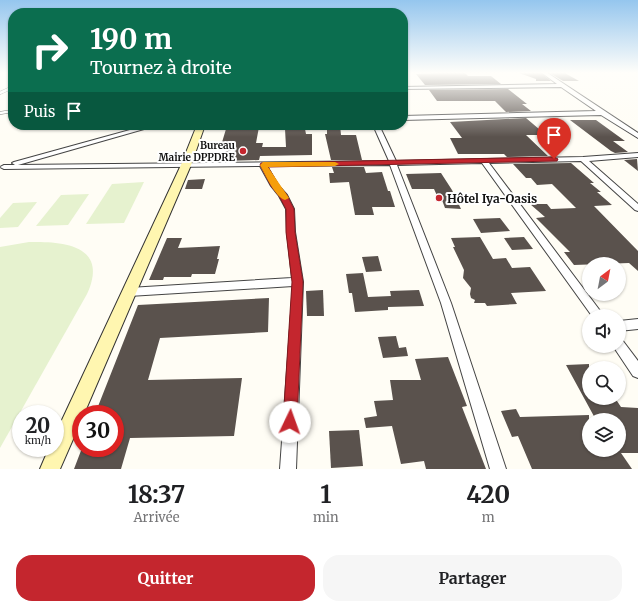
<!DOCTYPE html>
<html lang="fr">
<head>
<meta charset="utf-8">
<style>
	:root { --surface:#fff; --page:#f6f6f6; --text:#202124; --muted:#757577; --accent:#c4262e }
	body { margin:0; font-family:Merriweather,serif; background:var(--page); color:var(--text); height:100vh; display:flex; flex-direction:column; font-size:15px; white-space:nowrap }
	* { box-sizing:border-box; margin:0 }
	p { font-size:13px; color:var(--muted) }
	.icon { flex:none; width:22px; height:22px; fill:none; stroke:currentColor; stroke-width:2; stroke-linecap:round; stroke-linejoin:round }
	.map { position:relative; height:469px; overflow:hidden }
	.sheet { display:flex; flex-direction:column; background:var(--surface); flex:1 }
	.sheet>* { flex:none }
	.top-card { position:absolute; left:8px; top:8px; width:400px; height:122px; border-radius:16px; box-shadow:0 1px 3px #0004; background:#0b6e4f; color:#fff; overflow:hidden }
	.needle { width:26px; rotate:32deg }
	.controls { position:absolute; left:582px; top:257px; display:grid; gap:8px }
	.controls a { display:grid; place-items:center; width:44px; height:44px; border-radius:50%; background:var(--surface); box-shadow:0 1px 3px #0004; font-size:20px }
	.speed { position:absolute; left:12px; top:405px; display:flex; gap:8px; font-size:20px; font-weight:700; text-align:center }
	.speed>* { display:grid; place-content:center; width:52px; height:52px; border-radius:50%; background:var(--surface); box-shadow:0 1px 3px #0004; line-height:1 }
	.speed small { font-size:10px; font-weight:400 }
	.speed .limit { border:6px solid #d22; background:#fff; color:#111 }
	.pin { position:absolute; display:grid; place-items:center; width:34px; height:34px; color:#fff; margin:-41px -17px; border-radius:50% 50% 50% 0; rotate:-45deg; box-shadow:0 0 4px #0007 }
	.pin .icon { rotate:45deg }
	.me { position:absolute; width:44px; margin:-22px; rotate:3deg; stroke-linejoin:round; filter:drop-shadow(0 0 3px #0008) }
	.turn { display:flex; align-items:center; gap:14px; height:84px; padding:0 16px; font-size:18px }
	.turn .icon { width:52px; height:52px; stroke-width:2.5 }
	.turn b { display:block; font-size:28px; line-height:34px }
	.then { display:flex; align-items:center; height:38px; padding:0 16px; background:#0003; gap:8px; font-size:15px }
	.eta { display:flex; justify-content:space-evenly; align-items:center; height:68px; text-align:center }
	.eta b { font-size:24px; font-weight:700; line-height:28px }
	.primary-button { display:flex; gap:8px; margin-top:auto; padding:8px 16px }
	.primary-button a { flex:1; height:46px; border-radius:16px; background:var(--accent); color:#fff; font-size:16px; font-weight:700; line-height:46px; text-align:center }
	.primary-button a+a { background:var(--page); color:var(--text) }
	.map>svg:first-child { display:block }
</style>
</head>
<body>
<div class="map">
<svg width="638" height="469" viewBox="0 0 638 469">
	<rect width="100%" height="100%" fill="#fffdf5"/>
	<g fill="#e6f2cf">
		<polygon points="144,182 124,223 86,224 112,184"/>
		<polygon points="89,194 68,225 36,226 61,195"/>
		<polygon points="37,202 18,227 0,228 0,218 13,203"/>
		<path d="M 29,242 C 65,241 109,246 87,294 L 0,448 L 0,247 Z"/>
	</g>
	<g fill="#5a524d">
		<polygon points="464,72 468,76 491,76 501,84 425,85 416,74"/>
		<polygon points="519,72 540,72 551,81 536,81 536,79 519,73"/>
		<polygon points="548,72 563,72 579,81 563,81"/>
		<polygon points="508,89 527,104 522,104 531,111 506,112 495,101 437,101 429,90"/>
		<polygon points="526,118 546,135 526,135 548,156 507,157 504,154 458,154 450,138 462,138 450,122"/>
		<polygon points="570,120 596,120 625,141 613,141 628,152 615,153 611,151"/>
		<polygon points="330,125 340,125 341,135 356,135 362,160 331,160 325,134 327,134 327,127 330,127"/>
		<polygon points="259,127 256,143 263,143 262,147 286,147 285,129 305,129 306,134 312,134 312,155 260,156 259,160 224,161 226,149 220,149 226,129"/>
		<polygon points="637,159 638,171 624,160"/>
		<polygon points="571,163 594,183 590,183 601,192 597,192 612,205 594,206 638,251 638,271 629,263 574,265 564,252 570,252 536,218 545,217 530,204 547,204 551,209 576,208 552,184 537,185 531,178 526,178 513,164"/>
		<polygon points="332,167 364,167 366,173 382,172 388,191 390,191 395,207 372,207 374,215 355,215 349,182 330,183 329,173 334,173"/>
		<polygon points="441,173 452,190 461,209 445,208 442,200 439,200 434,189 412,189 406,174"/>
		<polygon points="205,179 202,189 185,189 188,180"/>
		<polygon points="500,218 510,231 481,233 473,219"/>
		<polygon points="480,237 493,259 506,258 512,268 530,267 546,291 511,293 517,304 487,306 485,303 474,303 475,300 471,298 470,294 471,288 463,278 464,270 453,247 455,247 451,238"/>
		<polygon points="524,237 533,249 512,250 504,238"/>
		<polygon points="167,238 182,238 178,248 220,246 217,259 219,259 215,274 192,274 191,277 164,277 163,280 149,280"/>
		<polygon points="378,256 382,271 366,272 362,257"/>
		<polygon points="363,273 368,297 391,296 390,291 419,290 424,306 388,307 388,310 355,312 352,293 349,293 346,274"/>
		<polygon points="323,290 324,316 307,316 306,291"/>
		<polygon points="269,298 268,332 160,338 148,380 242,378 234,436 130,438 121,469 74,469 82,448 115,448 115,414 95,414 138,305"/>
		<polygon points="396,336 399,348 406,347 408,356 383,358 378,337"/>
		<polygon points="448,357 467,406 462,407 486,469 426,469 424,461 401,464 392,426 366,428 364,418 377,416 374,401 393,400 390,380 421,380 415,359"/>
		<polygon points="589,364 589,398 615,398 621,407 638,408 638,453 621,453 632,469 532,469 518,436 512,437 501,411 516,409 520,417 589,415 589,450 619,450 619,420 596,420 566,365"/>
		<polygon points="359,430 363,466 331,468 329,431"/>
	</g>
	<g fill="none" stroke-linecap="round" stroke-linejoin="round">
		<defs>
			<g id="lane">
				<polyline points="0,93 13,87"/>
				<polyline points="0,113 13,111"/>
			</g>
			<g id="street">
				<polygon points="541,72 546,72 638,133 638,138 601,115 403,120 403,116 596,111 561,87 403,89 403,87 557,84"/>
				<polygon points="148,125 158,125 18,165 389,161 373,125 379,125 396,161 583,157 638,153 638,157 589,161 638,204 638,211 635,210 581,161 489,163 604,316 592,316 482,163 397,165 451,303 506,469 490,469 441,303 390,165 267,166 278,185 287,195 294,209 295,232 303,282 296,469 280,469 293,286 129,296 125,295 124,292 125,289 129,288 292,278 287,232 286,209 279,196 271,186 260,166 4,169 0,167 4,165 15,165 12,163 14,162"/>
				<polygon points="638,319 638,329 619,331 619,321"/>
				<polygon points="619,340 623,341 638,361 638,378 633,376 613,346 619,346"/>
			</g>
			<polygon id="secondary" points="197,125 205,125 191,165 84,414 81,414 81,421 60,469 40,469 49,448 55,448 55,435 181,165"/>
		</defs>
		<use href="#lane" stroke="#444" stroke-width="3.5"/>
		<use href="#street" stroke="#444" stroke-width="2"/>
		<use href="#secondary" stroke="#333" stroke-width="2"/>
		<use href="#lane" stroke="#fff" stroke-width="2.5"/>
		<use href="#street" fill="#fff" fill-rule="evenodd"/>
		<use href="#secondary" fill="#fff6b0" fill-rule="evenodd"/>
	</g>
	<linearGradient id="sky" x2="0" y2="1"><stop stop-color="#95c6ee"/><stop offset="0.53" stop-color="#fffefa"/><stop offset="1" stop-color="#fffefa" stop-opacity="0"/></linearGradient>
	<rect width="638" height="137" fill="url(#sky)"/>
	<polygon fill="#c4262e" stroke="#7f191e" points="554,157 558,159 557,161 268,167 279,185 287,195 294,209 295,232 303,282 297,422 295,427 290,429 285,427 283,422 292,282 286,232 286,209 279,196 271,186 260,165 261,163"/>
	<path fill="#f59e0b" d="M 263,162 L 335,162 L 339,164 L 335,166 L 268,167 L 289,198 L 285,200 C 275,197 265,174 260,165 Z"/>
	<g fill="#c4262e" stroke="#fff" stroke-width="1.5">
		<circle cx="243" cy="151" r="4"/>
		<circle cx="439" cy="198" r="4"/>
	</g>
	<g text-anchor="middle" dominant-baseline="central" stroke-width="4" stroke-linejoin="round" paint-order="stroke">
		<g font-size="10" font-weight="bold" fill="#111" stroke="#fff" text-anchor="end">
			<text x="235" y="145">Bureau<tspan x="235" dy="12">Mairie DPPDRE</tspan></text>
		</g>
		<g font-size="12" font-weight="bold" fill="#111" stroke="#fff" text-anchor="start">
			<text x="447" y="198">Hôtel Iya-Oasis</text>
		</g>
	</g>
</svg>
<div class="controls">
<a><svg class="needle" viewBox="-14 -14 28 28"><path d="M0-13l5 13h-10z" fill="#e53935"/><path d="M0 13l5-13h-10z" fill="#757577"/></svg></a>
<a><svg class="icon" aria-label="sound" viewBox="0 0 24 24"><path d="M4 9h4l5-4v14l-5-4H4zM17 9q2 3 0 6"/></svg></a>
<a><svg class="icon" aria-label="search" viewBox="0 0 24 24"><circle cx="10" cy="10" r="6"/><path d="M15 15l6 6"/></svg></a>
<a><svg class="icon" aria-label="layers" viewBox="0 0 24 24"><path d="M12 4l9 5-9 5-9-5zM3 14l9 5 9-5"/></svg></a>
</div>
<div class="speed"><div>20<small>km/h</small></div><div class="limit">30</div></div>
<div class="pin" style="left:554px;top:159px;background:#d93025"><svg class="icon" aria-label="arrive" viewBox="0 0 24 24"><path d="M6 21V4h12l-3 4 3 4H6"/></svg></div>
<svg class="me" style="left:290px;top:422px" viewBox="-20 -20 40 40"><circle r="19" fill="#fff"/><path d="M0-13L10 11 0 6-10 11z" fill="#c4262e"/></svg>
<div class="top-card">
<div class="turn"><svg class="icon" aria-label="right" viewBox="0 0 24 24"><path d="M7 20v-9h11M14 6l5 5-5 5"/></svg><div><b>190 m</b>Tournez à droite</div></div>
<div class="then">Puis<svg class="icon" aria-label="arrive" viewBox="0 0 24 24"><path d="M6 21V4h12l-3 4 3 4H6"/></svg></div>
</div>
</div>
<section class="sheet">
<div class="eta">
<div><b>18:37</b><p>Arrivée</p></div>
<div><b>1</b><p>min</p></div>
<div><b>420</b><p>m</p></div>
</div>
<div class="primary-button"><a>Quitter</a><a>Partager</a></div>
</section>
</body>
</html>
